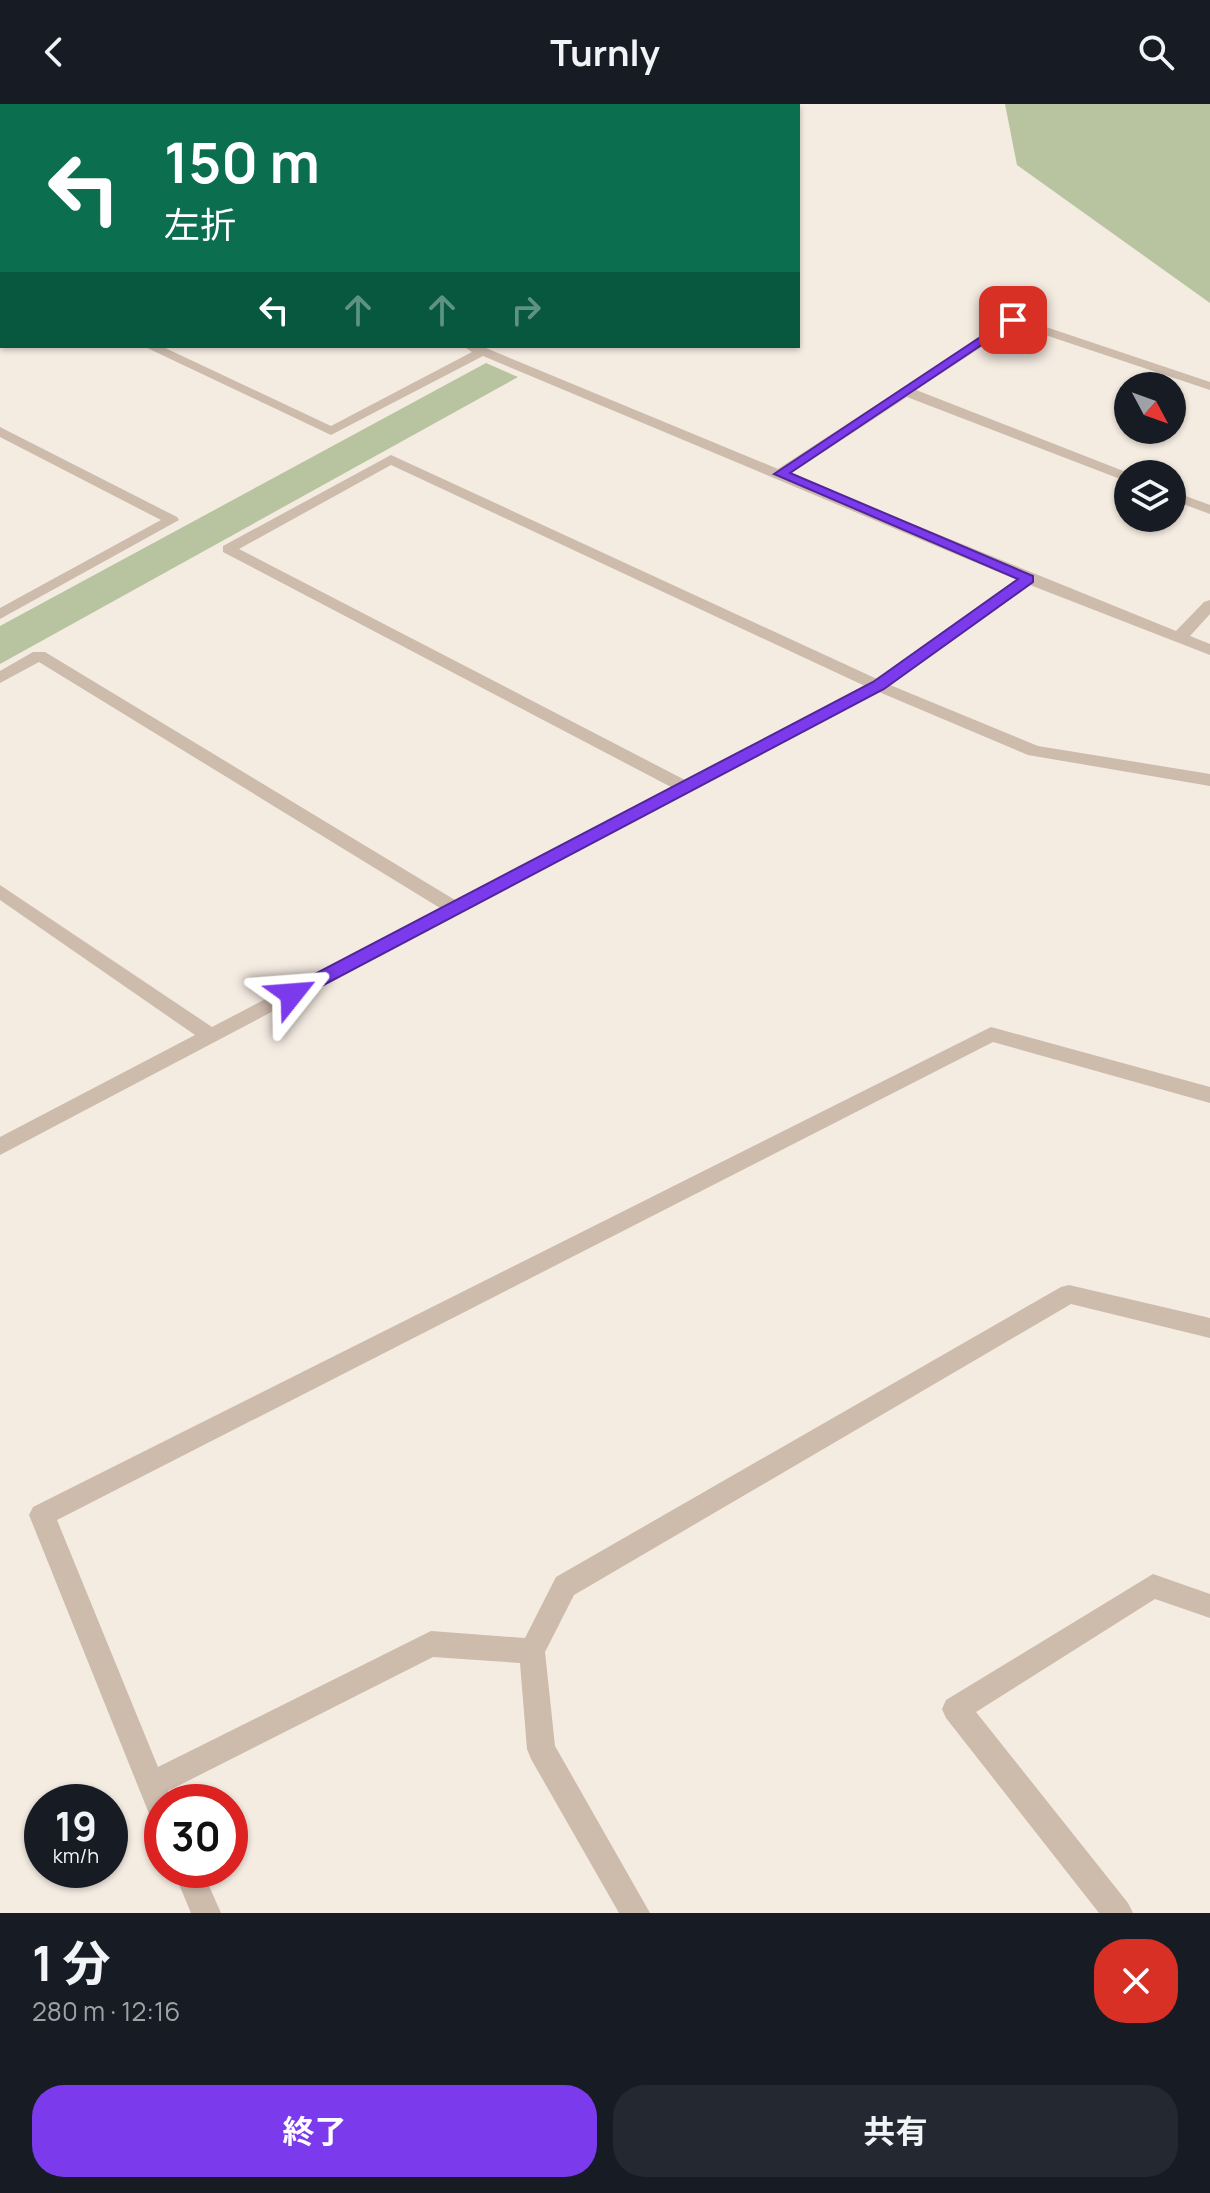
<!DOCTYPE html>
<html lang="ja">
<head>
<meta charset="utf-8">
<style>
	:root { --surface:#171b24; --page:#242831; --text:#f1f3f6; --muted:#9ea1a6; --accent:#7c3aed }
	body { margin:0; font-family:Manrope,"Noto Sans JP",sans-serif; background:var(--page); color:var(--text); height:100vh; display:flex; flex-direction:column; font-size:30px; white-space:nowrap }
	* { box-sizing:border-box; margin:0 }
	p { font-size:26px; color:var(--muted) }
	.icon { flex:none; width:44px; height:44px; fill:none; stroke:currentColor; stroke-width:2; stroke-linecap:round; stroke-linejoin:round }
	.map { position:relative; height:1809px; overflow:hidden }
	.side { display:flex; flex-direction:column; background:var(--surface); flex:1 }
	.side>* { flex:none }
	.hud { position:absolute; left:0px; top:0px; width:800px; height:244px; box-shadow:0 2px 6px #0004; background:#0b6e4f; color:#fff; overflow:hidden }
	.needle { width:52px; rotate:131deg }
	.buttons { position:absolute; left:1114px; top:268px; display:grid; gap:16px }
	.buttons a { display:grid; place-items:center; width:72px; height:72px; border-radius:50%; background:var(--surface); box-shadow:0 2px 6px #0004; font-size:40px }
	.speed { position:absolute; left:24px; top:1680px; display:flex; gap:16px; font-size:40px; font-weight:700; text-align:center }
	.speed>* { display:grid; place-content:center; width:104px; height:104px; border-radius:50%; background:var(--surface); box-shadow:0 2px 6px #0004; line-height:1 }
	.speed small { font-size:20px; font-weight:400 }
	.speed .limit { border:12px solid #d22; background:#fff; color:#111 }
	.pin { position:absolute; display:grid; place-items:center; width:68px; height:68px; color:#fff; margin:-34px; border-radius:16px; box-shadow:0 4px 12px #0006 }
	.me { position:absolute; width:88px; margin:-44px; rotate:62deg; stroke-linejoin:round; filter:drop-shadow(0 0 6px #0008) }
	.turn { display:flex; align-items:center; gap:28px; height:168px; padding:0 32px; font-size:36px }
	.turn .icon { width:104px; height:104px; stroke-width:2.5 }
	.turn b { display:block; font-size:56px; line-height:68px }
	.lanes { display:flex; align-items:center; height:76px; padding:0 32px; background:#0003; justify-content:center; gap:40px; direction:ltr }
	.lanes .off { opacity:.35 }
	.round { display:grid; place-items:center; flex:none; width:84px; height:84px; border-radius:32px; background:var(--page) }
	.headline { display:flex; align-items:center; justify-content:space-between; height:136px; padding:0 32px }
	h1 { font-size:48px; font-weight:700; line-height:60px }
	.button { display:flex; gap:16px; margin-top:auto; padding:16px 32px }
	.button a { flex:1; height:92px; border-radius:32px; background:var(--accent); color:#fff; font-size:32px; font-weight:700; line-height:92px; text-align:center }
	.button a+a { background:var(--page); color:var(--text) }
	header { display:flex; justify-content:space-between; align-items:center; height:104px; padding:0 32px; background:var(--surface); font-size:36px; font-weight:700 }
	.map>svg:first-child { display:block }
</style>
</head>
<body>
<header><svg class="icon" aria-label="back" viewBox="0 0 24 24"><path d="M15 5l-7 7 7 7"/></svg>Turnly<svg class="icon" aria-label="search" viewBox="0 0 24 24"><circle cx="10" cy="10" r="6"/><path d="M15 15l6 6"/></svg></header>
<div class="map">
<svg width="1210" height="1809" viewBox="0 0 1210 1809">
	<rect width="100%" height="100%" fill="#f4ebe1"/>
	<g fill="#b8c4a0">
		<polygon points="1005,0 1210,0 1210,199 1017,61"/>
		<polygon points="486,259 518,273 0,560 0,522"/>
	</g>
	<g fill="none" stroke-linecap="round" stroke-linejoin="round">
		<g fill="#cdbbac" fill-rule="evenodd">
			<polygon points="0,0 7,0 8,2 2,2 2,5"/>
			<rect x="0" y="54" width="2" height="7"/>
			<polygon points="0,167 2,168 2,176 0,175"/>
			<path d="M 1013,212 L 1210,278 L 1210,286 L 1015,221 L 916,286 L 1131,370 L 1128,370 L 1128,378 L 907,293 L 790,370 L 1176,527 L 1204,498 L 1210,496 L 1210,510 L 1190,532 L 1210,540 L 1210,551 L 1030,481 L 890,581 L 1038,642 L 1210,670 L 1210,682 L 1028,651 L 879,588 L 0,1051 L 0,1033 L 195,931 L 0,796 L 0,781 L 212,923 L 440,804 L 39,558 L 0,579 L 0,567 L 33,548 L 45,548 L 455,796 L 671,683 L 223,448 L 223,442 L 391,351 L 877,575 L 1017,476 L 483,252 L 331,331 L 143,242 L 161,242 L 331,322 L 472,248 L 463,242 L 481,242 L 778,365 ZM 391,361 L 865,582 L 685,676 L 239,445 Z"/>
			<polygon points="0,323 177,413 179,416 0,515 0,504 161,416 0,333"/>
			<polygon points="1172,387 1210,401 1210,410 1172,396"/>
			<polygon points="991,923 1210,983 1210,999 993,938 57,1416 158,1663 431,1527 525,1534 556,1473 1061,1183 1069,1181 1210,1214 1210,1234 1071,1200 574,1491 545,1548 555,1642 650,1809 619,1809 531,1655 527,1645 520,1559 433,1553 168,1687 172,1698 162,1698 162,1721 152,1717 29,1411 33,1403"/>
			<polygon points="1153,1470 1210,1490 1210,1514 1155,1495 976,1608 1128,1799 1133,1809 1099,1809 946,1614 942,1605 946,1596"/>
			<polygon points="173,1766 202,1766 221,1809 191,1809"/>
		</g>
	</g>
	<polygon fill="#7c3aed" stroke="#51269a" stroke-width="2" points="1009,214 1019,216 790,369 1033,472 1033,478 884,585 299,894 286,894 286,885 873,578 1018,475 774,370"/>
</svg>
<div class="buttons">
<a><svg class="needle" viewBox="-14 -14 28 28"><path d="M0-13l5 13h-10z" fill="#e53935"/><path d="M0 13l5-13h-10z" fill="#9ea1a6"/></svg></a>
<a><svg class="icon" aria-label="layers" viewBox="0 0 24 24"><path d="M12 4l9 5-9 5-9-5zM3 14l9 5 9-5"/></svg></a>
</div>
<div class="speed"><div>19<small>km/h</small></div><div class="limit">30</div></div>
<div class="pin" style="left:1013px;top:216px;background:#d93025"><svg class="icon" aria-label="arrive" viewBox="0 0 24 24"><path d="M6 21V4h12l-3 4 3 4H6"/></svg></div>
<svg class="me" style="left:292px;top:890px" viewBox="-20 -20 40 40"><path d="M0-17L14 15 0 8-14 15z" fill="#7c3aed" stroke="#fff" stroke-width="4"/></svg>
<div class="hud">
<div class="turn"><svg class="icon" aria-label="left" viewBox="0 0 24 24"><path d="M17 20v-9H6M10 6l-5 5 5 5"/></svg><div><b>150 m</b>左折</div></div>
<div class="lanes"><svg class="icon" aria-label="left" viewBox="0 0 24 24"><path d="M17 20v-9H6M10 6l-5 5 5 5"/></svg><svg class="icon off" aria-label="ahead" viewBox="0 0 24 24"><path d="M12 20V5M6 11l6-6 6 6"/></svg><svg class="icon off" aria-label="ahead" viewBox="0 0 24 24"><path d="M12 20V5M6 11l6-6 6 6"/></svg><svg class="icon off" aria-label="right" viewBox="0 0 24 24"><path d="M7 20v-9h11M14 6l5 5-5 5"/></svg></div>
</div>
</div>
<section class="side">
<div class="headline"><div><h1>1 分</h1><p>280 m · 12:16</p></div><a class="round" style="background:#d93025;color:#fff"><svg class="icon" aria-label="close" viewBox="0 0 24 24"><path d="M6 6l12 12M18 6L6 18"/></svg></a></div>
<div class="button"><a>終了</a><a>共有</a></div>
</section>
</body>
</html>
